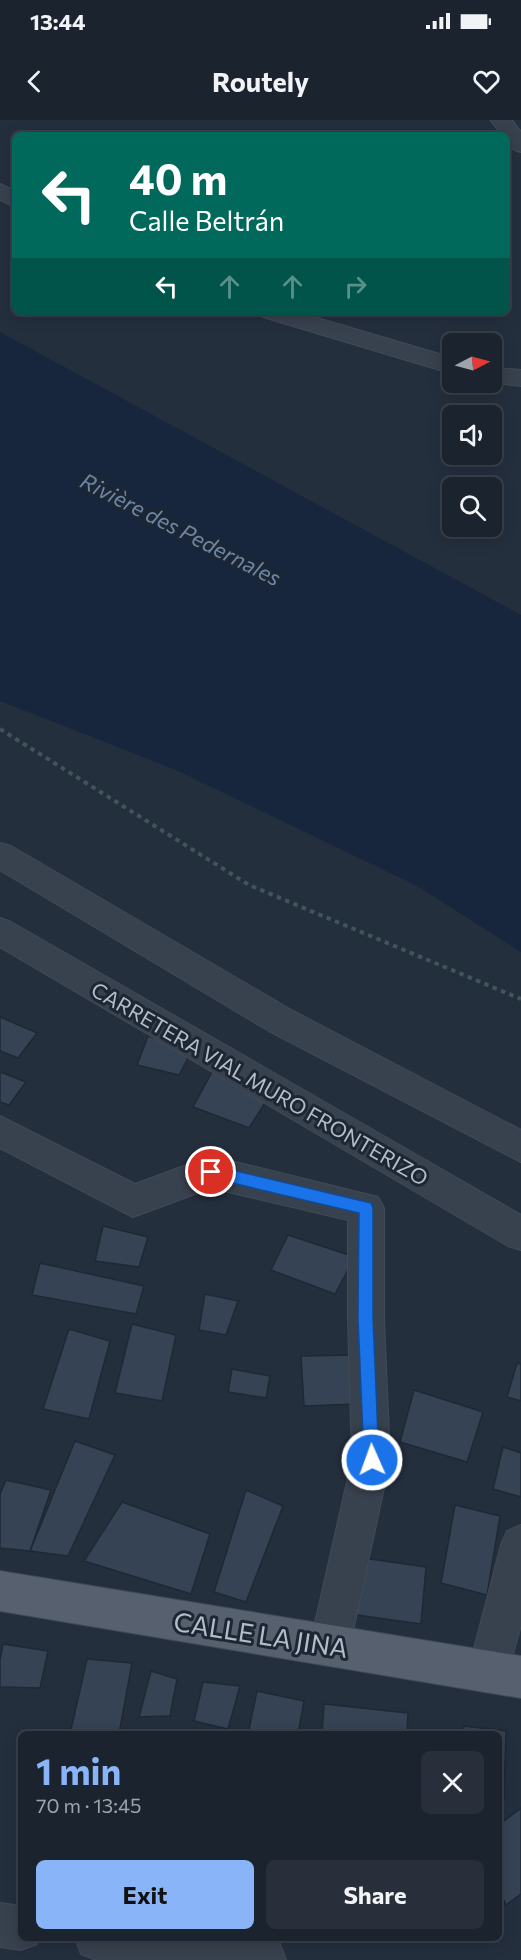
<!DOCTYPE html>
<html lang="en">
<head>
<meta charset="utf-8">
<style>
	:root { --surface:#1b232e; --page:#282f3a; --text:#f1f3f6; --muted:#a0a4aa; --line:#39404a; --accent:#8ab4f8 }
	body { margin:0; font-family:Commissioner,sans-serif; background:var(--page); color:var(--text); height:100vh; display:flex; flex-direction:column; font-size:22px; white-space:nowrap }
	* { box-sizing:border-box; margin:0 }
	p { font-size:20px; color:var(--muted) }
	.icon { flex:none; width:33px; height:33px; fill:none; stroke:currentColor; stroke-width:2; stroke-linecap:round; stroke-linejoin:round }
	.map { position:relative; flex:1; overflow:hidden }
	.drawer { position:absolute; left:18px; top:1611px; width:484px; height:210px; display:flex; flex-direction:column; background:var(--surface); border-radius:9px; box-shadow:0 3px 15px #0003,0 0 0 2px var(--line) }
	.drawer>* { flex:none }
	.hud { position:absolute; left:12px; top:12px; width:498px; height:183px; border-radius:9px; box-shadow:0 3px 15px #0003,0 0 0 2px var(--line); background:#00695c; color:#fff; overflow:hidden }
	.needle { width:39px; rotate:84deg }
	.fabs { position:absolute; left:442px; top:213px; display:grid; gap:12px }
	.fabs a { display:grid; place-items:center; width:60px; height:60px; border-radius:9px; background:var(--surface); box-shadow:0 3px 15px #0003,0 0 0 2px var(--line); font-size:30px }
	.pin { position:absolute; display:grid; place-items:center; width:51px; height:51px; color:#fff; margin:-26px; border:3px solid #fff; border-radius:50%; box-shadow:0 2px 6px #0007 }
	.me { position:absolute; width:66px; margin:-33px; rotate:358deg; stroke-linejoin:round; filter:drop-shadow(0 0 4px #0008) }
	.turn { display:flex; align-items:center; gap:21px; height:126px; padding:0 18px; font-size:27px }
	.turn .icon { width:78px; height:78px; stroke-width:2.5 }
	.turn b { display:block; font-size:42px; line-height:51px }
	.lanes { display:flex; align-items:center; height:57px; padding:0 18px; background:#0003; justify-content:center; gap:30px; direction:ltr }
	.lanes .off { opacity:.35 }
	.round { display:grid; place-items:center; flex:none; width:63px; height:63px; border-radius:9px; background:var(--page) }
	.head { display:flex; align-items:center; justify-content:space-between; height:102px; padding:0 18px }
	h1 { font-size:36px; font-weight:700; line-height:45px; color:var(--accent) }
	.cta { display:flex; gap:12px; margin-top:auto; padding:12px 18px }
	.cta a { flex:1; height:69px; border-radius:9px; background:var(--accent); color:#111; font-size:24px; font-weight:700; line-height:69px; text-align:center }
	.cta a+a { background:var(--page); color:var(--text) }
	.status { display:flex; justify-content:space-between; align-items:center; height:42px; padding:0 30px; background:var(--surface); direction:ltr }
	.status svg { height:16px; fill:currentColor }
	header { display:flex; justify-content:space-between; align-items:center; height:78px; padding:0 18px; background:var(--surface); font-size:27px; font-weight:700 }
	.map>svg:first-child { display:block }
</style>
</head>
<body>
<div class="status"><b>13:44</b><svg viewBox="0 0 49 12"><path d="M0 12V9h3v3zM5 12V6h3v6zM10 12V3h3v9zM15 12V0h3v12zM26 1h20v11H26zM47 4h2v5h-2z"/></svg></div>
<header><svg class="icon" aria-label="back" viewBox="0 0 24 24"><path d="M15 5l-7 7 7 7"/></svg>Routely<svg class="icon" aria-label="heart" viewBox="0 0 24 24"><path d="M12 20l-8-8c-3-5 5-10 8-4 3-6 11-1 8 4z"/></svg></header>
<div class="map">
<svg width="521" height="1840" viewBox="0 0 521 1840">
	<rect width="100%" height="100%" fill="#242f3e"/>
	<polygon fill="#17263c" points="0,212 521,495 521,832 417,766 176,650 0,581"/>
	<g fill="#364354" stroke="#1f2835" stroke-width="1.5">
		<polygon points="0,897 37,913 18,938 0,931"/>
		<polygon points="148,916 192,930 179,955 137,945"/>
		<polygon points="218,941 275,967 249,1008 193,987"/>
		<polygon points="0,952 26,962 9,985 0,982"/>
		<polygon points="103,1106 148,1117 139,1147 95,1141"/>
		<polygon points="288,1115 355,1137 335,1174 271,1150"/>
		<polygon points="40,1143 144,1166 136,1194 32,1175"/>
		<polygon points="205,1174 238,1181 226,1215 199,1210"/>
		<polygon points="132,1204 176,1215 162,1281 115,1273"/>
		<polygon points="69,1209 110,1221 89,1299 43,1289"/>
		<polygon points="353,1235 359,1284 304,1286 301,1236"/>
		<polygon points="517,1243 521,1244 521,1281 507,1277"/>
		<polygon points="232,1249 270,1256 266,1278 228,1272"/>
		<polygon points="414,1270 483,1292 467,1342 400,1322"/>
		<polygon points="75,1321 115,1335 68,1436 30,1431"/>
		<polygon points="503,1327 521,1333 521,1377 493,1369"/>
		<polygon points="6,1360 51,1370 30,1431 0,1428 0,1374"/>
		<polygon points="246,1370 283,1386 246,1482 214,1472"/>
		<polygon points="122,1382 210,1414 191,1474 84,1441"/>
		<polygon points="455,1385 500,1396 487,1475 441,1463"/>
		<polygon points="356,1437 426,1447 421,1504 350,1494"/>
		<polygon points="3,1524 48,1531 40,1568 0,1567 0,1540"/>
		<polygon points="87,1539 132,1543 119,1614 70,1614"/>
		<polygon points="151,1551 177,1559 170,1596 139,1597"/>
		<polygon points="203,1562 240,1566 228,1609 194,1601"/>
		<polygon points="257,1571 304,1581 298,1614 248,1614"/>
		<polygon points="324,1584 408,1593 407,1614 322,1614"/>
		<polygon points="464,1606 506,1611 504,1679 500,1678 500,1614 463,1614"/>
		<polygon points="521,1688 521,1774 506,1785 500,1773 500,1704"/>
	</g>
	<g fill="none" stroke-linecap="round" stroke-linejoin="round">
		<defs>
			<g id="minor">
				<path d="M 490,0 L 512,0 L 521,12 L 521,32 C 511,30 507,25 507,15 L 502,15 Z"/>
				<polygon points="0,64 15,71 15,87 0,80"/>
				<polygon points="259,192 297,192 453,238 453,254 263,197"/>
				<polygon points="492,248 521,250 521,266 487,262 492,262"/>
				<polygon points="0,723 11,726 293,891 521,1010 521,1042 269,911 0,750"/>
				<polygon points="0,798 11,802 521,1095 521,1130 508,1126 0,827"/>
				<polygon points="0,996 135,1064 211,1036 378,1077 384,1088 384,1199 390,1340 350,1525 344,1539 330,1545 316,1539 310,1525 352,1340 348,1199 348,1100 211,1068 133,1097 0,1028"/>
				<polygon points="521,1405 521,1505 504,1567 489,1573 474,1567 468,1552 501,1425 507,1411"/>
				<polygon points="0,1783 21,1786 21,1818 39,1818 37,1824 21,1830 0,1827"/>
				<polygon points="75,1818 265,1818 280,1824 286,1840 96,1840 81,1834"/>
			</g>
			<polygon id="major" points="0,1451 521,1536 521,1578 0,1491"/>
		</defs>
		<use href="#minor" stroke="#414a57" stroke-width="2"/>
		<use href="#major" stroke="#414a57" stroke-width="2"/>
		<polyline stroke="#3f5557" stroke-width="4" stroke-dasharray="4.5 4.5" stroke-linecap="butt" points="0,609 249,765 521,879"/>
		<use href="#minor" fill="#38414e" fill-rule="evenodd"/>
		<use href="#major" fill="#56606e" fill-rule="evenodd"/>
	</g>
	<polygon fill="#1a73e8" stroke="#114b97" stroke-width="1.5" points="211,1045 371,1083 373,1088 373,1198 379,1340 377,1345 372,1348 366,1345 364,1340 358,1198 359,1093 211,1058 206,1057 204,1052 206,1047"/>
	<g text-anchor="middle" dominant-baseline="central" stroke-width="6" stroke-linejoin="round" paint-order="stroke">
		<g font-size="21" fill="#b4bcc9" stroke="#1d2633">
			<text transform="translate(260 963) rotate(30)">CARRETERA VIAL MURO FRONTERIZO</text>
		</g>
		<g font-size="22" font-style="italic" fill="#6d86a8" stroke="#1d2633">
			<text transform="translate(181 409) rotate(27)">Rivière des Pedernales</text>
		</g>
		<g font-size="26" fill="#b4bcc9" stroke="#1d2633">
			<text transform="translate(261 1514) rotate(9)">CALLE LA JINA</text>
		</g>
	</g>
</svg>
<div class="fabs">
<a><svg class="needle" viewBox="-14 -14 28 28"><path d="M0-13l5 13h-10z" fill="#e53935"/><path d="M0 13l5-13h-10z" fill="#a0a4aa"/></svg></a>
<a><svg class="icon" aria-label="sound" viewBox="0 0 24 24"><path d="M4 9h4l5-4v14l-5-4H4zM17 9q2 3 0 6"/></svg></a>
<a><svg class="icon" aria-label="search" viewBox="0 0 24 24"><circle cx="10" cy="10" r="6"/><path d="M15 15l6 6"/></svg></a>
</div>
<div class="pin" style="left:211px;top:1052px;background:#d93025"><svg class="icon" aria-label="arrive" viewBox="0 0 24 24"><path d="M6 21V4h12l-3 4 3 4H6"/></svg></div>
<svg class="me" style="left:372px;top:1340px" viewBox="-20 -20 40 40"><circle r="17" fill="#1a73e8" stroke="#fff" stroke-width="3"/><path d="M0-11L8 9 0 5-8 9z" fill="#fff"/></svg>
<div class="hud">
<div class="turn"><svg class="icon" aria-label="left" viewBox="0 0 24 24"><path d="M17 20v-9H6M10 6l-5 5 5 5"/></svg><div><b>40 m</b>Calle Beltrán</div></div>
<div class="lanes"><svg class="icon" aria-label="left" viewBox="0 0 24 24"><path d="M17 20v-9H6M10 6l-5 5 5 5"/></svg><svg class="icon off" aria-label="ahead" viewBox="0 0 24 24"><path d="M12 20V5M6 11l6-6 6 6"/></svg><svg class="icon off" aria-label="ahead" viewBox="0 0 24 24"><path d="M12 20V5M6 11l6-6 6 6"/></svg><svg class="icon off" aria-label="right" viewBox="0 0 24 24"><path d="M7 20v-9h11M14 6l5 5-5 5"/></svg></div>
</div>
<section class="drawer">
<div class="head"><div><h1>1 min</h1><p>70 m · 13:45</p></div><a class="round"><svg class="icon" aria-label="close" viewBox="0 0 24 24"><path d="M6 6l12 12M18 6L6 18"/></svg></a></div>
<div class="cta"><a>Exit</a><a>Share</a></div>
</section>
</div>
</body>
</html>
